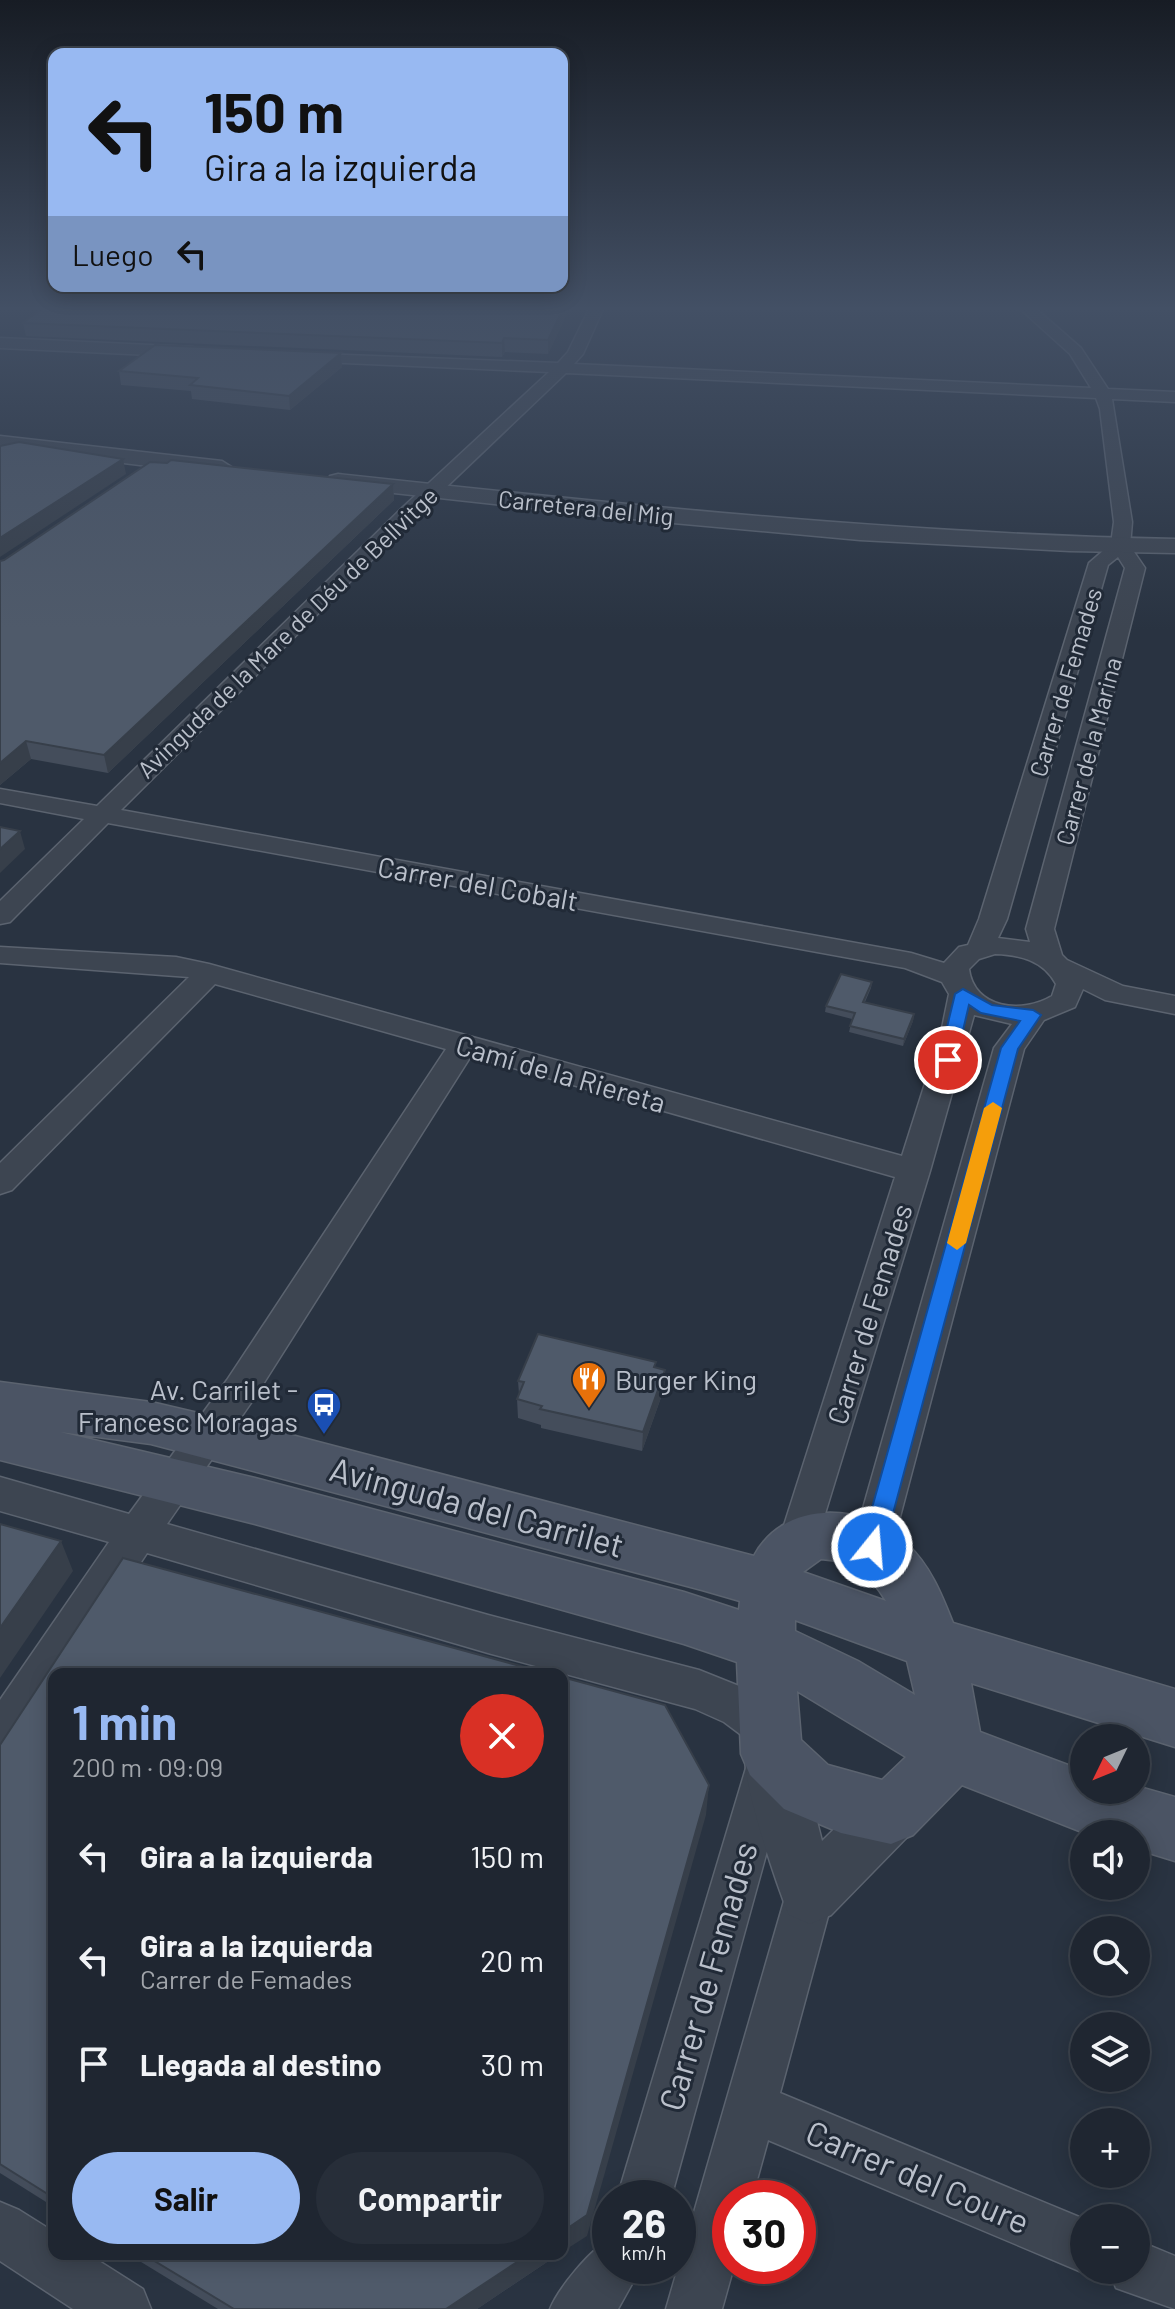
<!DOCTYPE html>
<html lang="es">
<head>
<meta charset="utf-8">
<style>
	:root { --surface:#1f2631; --page:#272e39; --text:#f1f3f6; --muted:#a1a5ab; --line:#3c434d; --accent:#98b9f2 }
	body { margin:0; font-family:Barlow,sans-serif; background:var(--page); color:var(--text); height:100vh; display:flex; flex-direction:column; font-size:30px; white-space:nowrap }
	* { box-sizing:border-box; margin:0 }
	p { font-size:26px; color:var(--muted) }
	.icon { flex:none; width:44px; height:44px; fill:none; stroke:currentColor; stroke-width:2; stroke-linecap:round; stroke-linejoin:round }
	.map { position:relative; flex:1; overflow:hidden }
	.details { position:absolute; left:48px; top:1668px; width:520px; height:592px; display:flex; flex-direction:column; background:var(--surface); border-radius:16px; box-shadow:0 4px 20px #0003,0 0 0 2px var(--line) }
	.details>* { flex:none }
	.hud { position:absolute; left:48px; top:48px; width:520px; height:244px; border-radius:16px; box-shadow:0 4px 20px #0003,0 0 0 2px var(--line); background:#98b9f2; color:#111; overflow:hidden }
	.needle { width:52px; rotate:227deg }
	.controls { position:absolute; left:1070px; top:1724px; display:grid; gap:16px }
	.controls a { display:grid; place-items:center; width:80px; height:80px; border-radius:50%; background:var(--surface); box-shadow:0 4px 20px #0003,0 0 0 2px var(--line); font-size:40px }
	.speed { position:absolute; left:592px; top:2180px; display:flex; gap:16px; font-size:40px; font-weight:700; text-align:center }
	.speed>* { display:grid; place-content:center; width:104px; height:104px; border-radius:50%; background:var(--surface); box-shadow:0 4px 20px #0003,0 0 0 2px var(--line); line-height:1 }
	.speed small { font-size:20px; font-weight:400 }
	.speed .limit { border:12px solid #d22; background:#fff; color:#111 }
	.pin { position:absolute; display:grid; place-items:center; width:68px; height:68px; color:#fff; margin:-34px; border:4px solid #fff; border-radius:50%; box-shadow:0 2px 8px #0007 }
	.me { position:absolute; width:88px; margin:-44px; rotate:17deg; stroke-linejoin:round; filter:drop-shadow(0 0 6px #0008) }
	.turn { display:flex; align-items:center; gap:28px; height:168px; padding:0 24px; font-size:36px }
	.turn .icon { width:104px; height:104px; stroke-width:2.5 }
	.turn b { display:block; font-size:56px; line-height:68px }
	.then { display:flex; align-items:center; height:76px; padding:0 24px; background:#0003; gap:16px; font-size:30px }
	.round { display:grid; place-items:center; flex:none; width:84px; height:84px; border-radius:42px; background:var(--page) }
	.headline { display:flex; align-items:center; justify-content:space-between; height:136px; padding:0 24px }
	h1 { font-size:48px; font-weight:700; line-height:60px; color:var(--accent) }
	.cta { display:flex; gap:16px; margin-top:auto; padding:16px 24px }
	.cta a { flex:1; height:92px; border-radius:48px; background:var(--accent); color:#111; font-size:32px; font-weight:700; line-height:92px; text-align:center }
	.cta a+a { background:var(--page); color:var(--text) }
	ul { padding:0; list-style:none }
	li { display:flex; align-items:center; gap:24px; height:104px; padding:0 24px }
	li div { flex:1 }
	li b { display:block; font-size:30px }
	li em { font-style:normal }
	.map>svg:first-child { display:block }
</style>
</head>
<body>
<div class="map">
<svg width="1175" height="2309" viewBox="0 0 1175 2309">
	<rect width="100%" height="100%" fill="#293341"/>
	<g fill="none" stroke-linecap="round" stroke-linejoin="round">
		<defs>
			<g id="minor">
				<path d="M 590,307 L 604,307 L 583,354 L 574,364 L 1091,388 L 1070,354 L 1018,307 L 1034,307 L 1081,348 L 1108,389 L 1175,392 L 1175,402 L 1112,399 L 1132,522 L 1130,546 L 1145,568 L 1054,929 L 1062,955 L 1067,960 L 1123,986 L 1175,996 L 1175,1014 L 1105,1000 L 1083,989 L 1075,1007 L 1044,1020 L 1024,1049 L 892,1547 L 886,1559 L 872,1565 L 858,1559 L 852,1547 L 994,1048 L 1012,1024 L 974,1015 L 930,1171 L 813,1553 L 799,1558 L 785,1553 L 779,1541 L 895,1177 L 471,1056 L 253,1400 L 167,1524 L 488,1615 L 699,1670 L 754,1692 L 786,1717 L 792,1732 L 786,1747 L 778,1750 L 784,1753 L 790,1768 L 671,2198 L 617,2198 L 746,1768 L 752,1753 L 760,1749 L 724,1722 L 695,1709 L 488,1653 L 147,1553 L 67,1674 L 54,1674 L 54,1694 L 16,1753 L 0,1759 L 0,1700 L 109,1542 L 0,1511 L 0,1477 L 129,1514 L 227,1380 L 446,1049 L 215,984 L 12,1190 L 0,1194 L 0,1163 L 189,977 L 0,963 L 0,947 L 176,957 L 209,964 L 902,1156 L 941,1033 L 949,994 L 942,982 L 905,968 L 108,823 L 10,922 L 0,924 L 0,901 L 84,819 L 0,803 L 0,789 L 97,806 L 403,507 L 549,372 L 299,361 L 294,359 L 294,353 L 558,363 L 568,352 ZM 566,373 L 1096,398 L 1100,409 L 1114,522 L 1111,544 L 1089,563 L 979,919 L 968,945 L 959,947 L 944,963 L 911,953 L 121,810 L 417,515 ZM 1118,557 L 1125,568 L 1026,929 L 1030,942 L 998,938 L 1007,919 L 1108,565 ZM 995,954 C 1020,955 1043,960 1056,984 L 1052,996 C 1022,1014 974,1009 969,969 L 979,959 Z"/>
				<polygon points="0,338 193,347 201,352 193,357 0,348"/>
				<polygon points="810,1870 827,1877 834,1894 780,2093 1084,2219 1084,2270 1092,2270 1084,2273 768,2140 752,2198 730,2198 730,2266 734,2266 722,2309 666,2309 786,1894 793,1877"/>
				<polygon points="0,2202 19,2210 54,2232 54,2254 88,2254 143,2289 151,2309 73,2309 0,2261"/>
				<path d="M 610,2240 L 610,2266 L 642,2266 L 618,2309 L 550,2309 C 558,2289 591,2248 610,2240 Z"/>
				<polygon points="1136,2240 1175,2256 1175,2309 1116,2288 1109,2270 1136,2270"/>
			</g>
			<g id="tertiary">
				<polygon points="0,436 222,461 233,468 222,475 0,448"/>
				<path d="M 338,474 C 617,504 895,534 1175,539 L 1175,553 L 1070,551 L 860,540 L 651,521 L 330,486 L 327,481 L 330,476 Z"/>
				<path d="M 773,1731 L 793,1739 L 801,1758 L 822,1841 L 871,1793 L 891,1785 L 911,1793 L 920,1813 L 911,1833 L 831,1915 L 810,1924 L 789,1915 C 778,1888 741,1781 746,1756 C 747,1751 751,1744 753,1739 Z"/>
			</g>
			<path id="secondary" d="M 0,1382 L 151,1402 L 280,1432 L 754,1556 C 784,1499 865,1502 907,1544 C 930,1565 942,1595 953,1623 L 1175,1689 L 1175,1747 L 971,1683 L 980,1732 L 1084,1771 L 1084,1790 L 1136,1790 L 1136,1786 L 1175,1797 L 1175,1861 L 1136,1849 L 1136,1834 L 1087,1834 L 962,1785 L 913,1835 L 891,1844 L 841,1833 L 784,1809 L 750,1775 L 741,1754 L 737,1662 L 684,1644 L 255,1524 L 0,1460 ZM 60,1432 L 151,1444 L 702,1590 L 740,1601 L 739,1610 L 684,1592 L 255,1478 ZM 821,1559 C 854,1561 869,1573 886,1601 L 803,1572 ZM 795,1620 L 907,1661 L 915,1695 L 858,1661 L 795,1631 ZM 797,1691 L 906,1757 L 882,1780 L 828,1765 L 801,1740 Z"/>
		</defs>
		<use href="#minor" stroke="#5b636f" stroke-width="3"/>
		<use href="#tertiary" stroke="#5b636f" stroke-width="3"/>
		<use href="#secondary" stroke="#5b636f" stroke-width="3"/>
		<use href="#minor" fill="#3d4551" fill-rule="evenodd"/>
		<use href="#tertiary" fill="#3d4551" fill-rule="evenodd"/>
		<use href="#secondary" fill="#4b5464" fill-rule="evenodd"/>
	</g>
	<g fill="#444d5b">
		<polygon points="44,307 570,307 548,354 505,352 502,357 26,336 23,323"/>
		<polygon points="341,353 342,367 290,410 192,399 191,391 121,385 119,371"/>
		<polygon points="393,484 394,500 108,773 31,759 0,785 0,561"/>
		<polygon points="872,982 871,988 865,1002 914,1014 913,1021 903,1046 849,1032 852,1019 825,1012 826,1006"/>
		<polygon points="656,1367 664,1389 642,1451 541,1428 541,1425 518,1418 517,1399 519,1394 518,1381"/>
		<polygon points="54,1674 54,2207 0,2173 0,1745"/>
		<polygon points="128,2254 559,2254 477,2309 218,2309"/>
	</g>
	<g fill="#373f4a">
		<polygon points="564,307 570,307 548,354 548,340"/>
		<polygon points="504,338 505,352 502,357 502,343"/>
		<polygon points="341,353 342,367 290,410 289,396"/>
		<polygon points="123,459 126,474 0,557 0,538"/>
		<polygon points="393,484 394,500 108,773 104,755"/>
		<polygon points="26,741 31,759 0,785 0,763"/>
		<polygon points="20,831 25,849 0,873 0,849"/>
		<polygon points="914,1014 913,1021 903,1046 904,1039"/>
		<polygon points="665,1370 664,1389 642,1451 643,1432"/>
		<polygon points="61,1541 73,1571 0,1678 0,1628"/>
		<polygon points="709,1785 706,1815 587,2236 562,2252 562,2232"/>
		<polygon points="529,2254 559,2254 477,2309 446,2309"/>
	</g>
	<g fill="#4f5a6a" stroke="#373f4a" stroke-width="2">
		<polygon points="44,307 564,307 548,340 504,338 502,343 23,323"/>
		<polygon points="155,345 341,353 289,396 190,385 198,378 119,371"/>
		<polygon points="19,442 123,459 0,538 0,446"/>
		<polygon points="171,460 393,484 104,755 26,741 0,763 0,561 4,560 150,462 167,463"/>
		<polygon points="0,827 20,831 0,849"/>
		<polygon points="841,974 872,982 863,1002 914,1014 904,1039 850,1026 855,1013 826,1006"/>
		<polygon points="538,1334 656,1362 654,1367 665,1370 643,1432 540,1409 542,1406 517,1399 524,1382 518,1381"/>
		<polygon points="0,1524 61,1541 0,1628"/>
		<polygon points="123,1558 550,1674 54,1674 54,2198 0,2164 0,1745"/>
		<polygon points="562,1677 665,1705 709,1785 587,2215 562,2232"/>
		<polygon points="143,2254 529,2254 446,2309 234,2309"/>
	</g>
	<linearGradient id="sky" x2="0" y2="1"><stop stop-color="#171c24"/><stop offset="0.49" stop-color="#435065"/><stop offset="1" stop-color="#435065" stop-opacity="0"/></linearGradient>
	<rect width="1175" height="630" fill="url(#sky)"/>
	<polygon fill="#1a73e8" stroke="#114b97" stroke-width="2" points="963,989 992,1005 1033,1010 1041,1015 1018,1049 884,1547 880,1554 872,1557 864,1554 861,1547 1001,1048 1020,1021 981,1013 969,1005 956,1060 954,1064 942,1064 939,1060 955,994"/>
	<polygon fill="#f59e0b" points="993,1102 1002,1108 966,1243 957,1250 947,1243 984,1108"/>
	<defs>
		<symbol id="restaurant-pin" viewBox="-11 -11 22 30"><path d="M0 17L-7.5 6A9.5 9.5 0 1 1 7.5 6Z" fill="#e8710a" stroke="#212a37"/><path d="M-5-6h1v4h1v-4h1v4h1v-4h1v5L-1.5 .5V6h-2V.5L-5-1ZM5-6V6H3V1.5H1.5Q1.5-4 5-6Z" fill="#fff"/></symbol>
		<symbol id="bus-pin" viewBox="-11 -11 22 30"><path d="M0 17L-7.5 6A9.5 9.5 0 1 1 7.5 6Z" fill="#1a4fb4" stroke="#212a37"/><path d="M-5-6H5V4H4V6H2V4H-2V6H-4V4H-5ZM-3.5-4V0h7V-4ZM-3.5 1.2v1.5H-2V1.2ZM2 1.2v1.5H3.5V1.2Z" fill="#fff"/></symbol>
	</defs>
	<g fill-rule="evenodd">
		<use href="#restaurant-pin" x="569" y="1359" width="40" height="54"/>
		<use href="#bus-pin" x="304" y="1385" width="40" height="54"/>
	</g>
	<g text-anchor="middle" dominant-baseline="central" stroke-width="6" stroke-linejoin="round" paint-order="stroke">
		<g font-size="24" fill="#bac0cb" stroke="#212a37">
			<text transform="translate(586 507) rotate(6)">Carretera del Mig</text>
			<text transform="translate(287 632) rotate(-44)">Avinguda de la Mare de Déu de Bellvitge</text>
			<text transform="translate(1065 682) rotate(-73)">Carrer de Femades</text>
			<text transform="translate(1088 751) rotate(-75)">Carrer de la Marina</text>
		</g>
		<g font-size="28" fill="#bac0cb" stroke="#212a37">
			<text transform="translate(478 883) rotate(10)">Carrer del Cobalt</text>
			<text transform="translate(561 1073) rotate(16)">Camí de la Riereta</text>
			<text transform="translate(869 1314) rotate(-73)">Carrer de Femades</text>
		</g>
		<g font-size="28" fill="#bac0cb" stroke="#212a37" text-anchor="start">
			<text x="615" y="1379">Burger King</text>
			<text x="298" y="1389" text-anchor="end">Av. Carrilet -<tspan x="298" dy="32">Francesc Moragas</tspan></text>
		</g>
		<g font-size="34" fill="#bac0cb" stroke="#212a37">
			<text transform="translate(477 1506) rotate(15)">Avinguda del Carrilet</text>
			<text transform="translate(707 1976) rotate(-74)">Carrer de Femades</text>
			<text transform="translate(918 2176) rotate(23)">Carrer del Coure</text>
		</g>
	</g>
</svg>
<div class="controls">
<a><svg class="needle" viewBox="-14 -14 28 28"><path d="M0-13l5 13h-10z" fill="#e53935"/><path d="M0 13l5-13h-10z" fill="#a1a5ab"/></svg></a>
<a><svg class="icon" aria-label="sound" viewBox="0 0 24 24"><path d="M4 9h4l5-4v14l-5-4H4zM17 9q2 3 0 6"/></svg></a>
<a><svg class="icon" aria-label="search" viewBox="0 0 24 24"><circle cx="10" cy="10" r="6"/><path d="M15 15l6 6"/></svg></a>
<a><svg class="icon" aria-label="layers" viewBox="0 0 24 24"><path d="M12 4l9 5-9 5-9-5zM3 14l9 5 9-5"/></svg></a>
<a>+</a>
<a>−</a>
</div>
<div class="speed"><div>26<small>km/h</small></div><div class="limit">30</div></div>
<div class="pin" style="left:948px;top:1060px;background:#d93025"><svg class="icon" aria-label="arrive" viewBox="0 0 24 24"><path d="M6 21V4h12l-3 4 3 4H6"/></svg></div>
<svg class="me" style="left:872px;top:1547px" viewBox="-20 -20 40 40"><circle r="17" fill="#1a73e8" stroke="#fff" stroke-width="3"/><path d="M0-11L8 9 0 5-8 9z" fill="#fff"/></svg>
<div class="hud">
<div class="turn"><svg class="icon" aria-label="left" viewBox="0 0 24 24"><path d="M17 20v-9H6M10 6l-5 5 5 5"/></svg><div><b>150 m</b>Gira a la izquierda</div></div>
<div class="then">Luego<svg class="icon" aria-label="left" viewBox="0 0 24 24"><path d="M17 20v-9H6M10 6l-5 5 5 5"/></svg></div>
</div>
<section class="details">
<div class="headline"><div><h1>1 min</h1><p>200 m · 09:09</p></div><a class="round" style="background:#d93025;color:#fff"><svg class="icon" aria-label="close" viewBox="0 0 24 24"><path d="M6 6l12 12M18 6L6 18"/></svg></a></div>
<ul>
<li><svg class="icon" aria-label="left" viewBox="0 0 24 24"><path d="M17 20v-9H6M10 6l-5 5 5 5"/></svg><div><b>Gira a la izquierda</b></div><em>150 m</em></li>
<li><svg class="icon" aria-label="left" viewBox="0 0 24 24"><path d="M17 20v-9H6M10 6l-5 5 5 5"/></svg><div><b>Gira a la izquierda</b><p>Carrer de Femades</p></div><em>20 m</em></li>
<li><svg class="icon" aria-label="arrive" viewBox="0 0 24 24"><path d="M6 21V4h12l-3 4 3 4H6"/></svg><div><b>Llegada al destino</b></div><em>30 m</em></li>
</ul>
<div class="cta"><a>Salir</a><a>Compartir</a></div>
</section>
</div>
</body>
</html>
